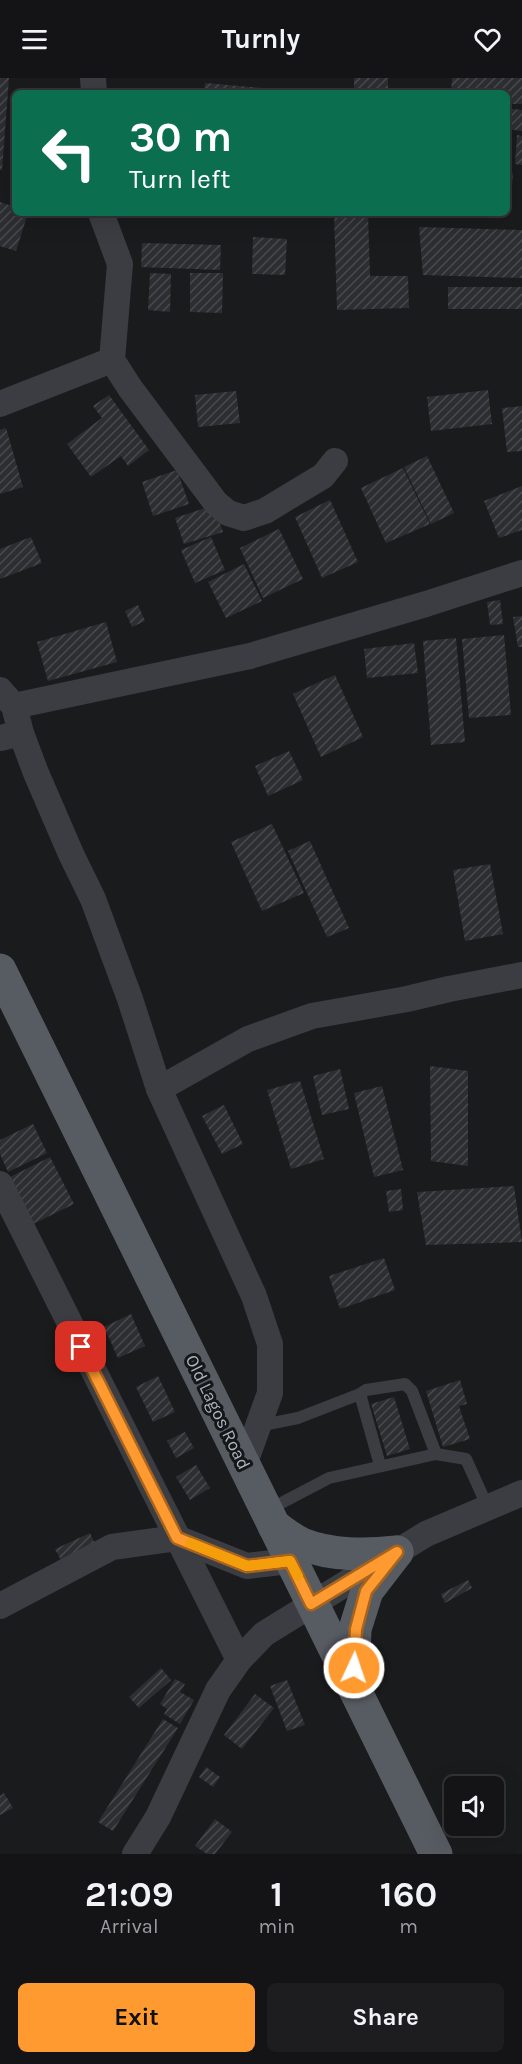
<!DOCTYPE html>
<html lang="en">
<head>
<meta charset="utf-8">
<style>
	:root { --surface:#141416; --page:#1d1d1f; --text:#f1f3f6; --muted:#9d9ea1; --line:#333335; --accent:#ff9a30 }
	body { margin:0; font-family:Karla,sans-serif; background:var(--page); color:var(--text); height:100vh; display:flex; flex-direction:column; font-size:22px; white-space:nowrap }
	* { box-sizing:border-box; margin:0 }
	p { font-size:20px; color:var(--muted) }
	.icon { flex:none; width:33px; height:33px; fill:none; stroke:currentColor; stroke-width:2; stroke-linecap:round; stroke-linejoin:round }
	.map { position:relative; height:1776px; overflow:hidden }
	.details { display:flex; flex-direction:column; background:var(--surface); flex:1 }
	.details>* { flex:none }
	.top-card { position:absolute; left:12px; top:12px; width:498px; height:126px; border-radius:9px; box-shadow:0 6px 24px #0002,0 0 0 2px var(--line); background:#0b6e4f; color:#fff; overflow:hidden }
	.controls { position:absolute; left:444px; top:1698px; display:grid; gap:12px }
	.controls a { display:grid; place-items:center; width:60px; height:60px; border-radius:9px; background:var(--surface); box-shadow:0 6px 24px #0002,0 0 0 2px var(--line); font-size:30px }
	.pin { position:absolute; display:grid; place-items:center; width:51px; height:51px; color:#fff; margin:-26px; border-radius:12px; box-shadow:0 3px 9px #0006 }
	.me { position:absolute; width:66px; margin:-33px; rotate:3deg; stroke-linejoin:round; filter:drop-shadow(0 0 4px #0008) }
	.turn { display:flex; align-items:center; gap:21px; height:126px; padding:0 18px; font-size:27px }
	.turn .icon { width:78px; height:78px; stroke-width:2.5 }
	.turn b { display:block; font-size:42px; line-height:51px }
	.eta { display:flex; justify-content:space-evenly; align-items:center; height:102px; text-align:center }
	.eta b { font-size:36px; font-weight:700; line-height:42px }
	.cta { display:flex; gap:12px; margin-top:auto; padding:12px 18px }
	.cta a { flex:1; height:69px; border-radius:9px; background:var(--accent); color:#111; font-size:24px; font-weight:700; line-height:69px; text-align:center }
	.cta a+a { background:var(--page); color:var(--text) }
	header { display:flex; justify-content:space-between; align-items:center; height:78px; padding:0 18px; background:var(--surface); font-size:27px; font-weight:700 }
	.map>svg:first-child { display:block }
</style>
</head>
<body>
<header><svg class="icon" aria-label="menu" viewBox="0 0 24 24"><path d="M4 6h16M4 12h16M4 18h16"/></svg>Turnly<svg class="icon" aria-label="heart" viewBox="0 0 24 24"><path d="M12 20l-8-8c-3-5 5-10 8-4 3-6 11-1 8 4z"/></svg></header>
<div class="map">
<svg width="522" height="1776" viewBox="0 0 522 1776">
	<defs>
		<pattern id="building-hatch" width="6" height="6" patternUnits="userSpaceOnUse" patternTransform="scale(1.5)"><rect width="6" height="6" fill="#2d2e31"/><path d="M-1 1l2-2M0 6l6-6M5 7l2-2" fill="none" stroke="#494a4d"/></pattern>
	</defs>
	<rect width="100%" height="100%" fill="#1a1b1d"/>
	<g fill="url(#building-hatch)">
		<polygon points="0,0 9,0 2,92 0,92"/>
		<rect x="354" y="0" width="34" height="15"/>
		<polygon points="452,0 522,0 522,26 507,26 507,15 451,15"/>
		<polygon points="205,5 262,10 262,15 204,15"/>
		<polygon points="507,30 522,32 522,53 507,51"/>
		<polygon points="517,57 522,58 522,87 515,86"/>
		<polygon points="507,94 513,95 511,120 507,120"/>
		<polygon points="0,124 15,129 15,135 28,135 16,173 0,168"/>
		<polygon points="334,135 368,135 370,198 408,198 409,230 337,232"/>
		<polygon points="419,149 522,152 522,200 423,197"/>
		<polygon points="253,159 287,161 285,197 252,196"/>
		<polygon points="142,165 221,167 220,192 141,189"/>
		<polygon points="150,195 171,196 170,234 148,232"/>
		<polygon points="190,195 223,195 222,235 190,234"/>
		<rect x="448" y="209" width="74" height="22"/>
		<polygon points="488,312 492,346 431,353 427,319"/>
		<polygon points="236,313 240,345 198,349 195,317"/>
		<polygon points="109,317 149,372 128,388 121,378 91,399 67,366 102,340 93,328"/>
		<polygon points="522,328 522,373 507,374 502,330"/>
		<polygon points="6,350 23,409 0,416 0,352"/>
		<polygon points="427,378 454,435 431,446 404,389"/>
		<polygon points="403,390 430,446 386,465 361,410"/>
		<polygon points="177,392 189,426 153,438 142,404"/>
		<polygon points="522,408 522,452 499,460 484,423"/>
		<polygon points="330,422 358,484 322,500 295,439"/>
		<polygon points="214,427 223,454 184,466 175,440"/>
		<polygon points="279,451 303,501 263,520 240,470"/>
		<polygon points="31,459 42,485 0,501 0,471"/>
		<polygon points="211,459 225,492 195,505 181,472"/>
		<polygon points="244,486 262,523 226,540 208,504"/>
		<polygon points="500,522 503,546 490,547 487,524"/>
		<polygon points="138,527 145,543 132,549 125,533"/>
		<polygon points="522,538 522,569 518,569 513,539"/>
		<polygon points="106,544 117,584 48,603 37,564"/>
		<polygon points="504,557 511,637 469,640 462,561"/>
		<polygon points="456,560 465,664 431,667 423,563"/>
		<polygon points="414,565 418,595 367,600 364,571"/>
		<polygon points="335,597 363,659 321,679 293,616"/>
		<polygon points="289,673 303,702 268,718 255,688"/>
		<polygon points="272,746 304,815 262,833 231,764"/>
		<polygon points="310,763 349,850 327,859 288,773"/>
		<polygon points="490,786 503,856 465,863 453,792"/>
		<polygon points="430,988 468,993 468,1088 431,1083"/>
		<polygon points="340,991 349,1031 322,1037 313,998"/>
		<polygon points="300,1003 324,1081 291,1091 267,1012"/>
		<polygon points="382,1008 403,1092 374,1099 354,1015"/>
		<polygon points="224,1027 243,1066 222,1076 202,1038"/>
		<polygon points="33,1046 47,1075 8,1094 0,1076 0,1062"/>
		<polygon points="50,1079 74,1126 31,1147 8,1100"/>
		<polygon points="514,1108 522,1164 426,1167 417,1114"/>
		<polygon points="401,1111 403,1132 389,1134 386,1113"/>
		<polygon points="384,1180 395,1212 340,1231 329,1198"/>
		<polygon points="131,1236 145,1268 118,1280 104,1249"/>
		<polygon points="158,1298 175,1334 153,1344 136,1309"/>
		<polygon points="460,1302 467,1326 459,1328 470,1361 443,1369 426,1313"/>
		<polygon points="394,1319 410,1371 387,1378 371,1326"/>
		<polygon points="185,1354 194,1370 176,1380 167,1363"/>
		<polygon points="196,1387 210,1410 190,1422 176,1399"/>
		<polygon points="90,1455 97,1470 63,1486 55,1471"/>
		<polygon points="468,1502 472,1510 445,1525 441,1516"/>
		<polygon points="161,1590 171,1602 139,1630 129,1619"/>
		<polygon points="175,1601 185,1606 180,1614 194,1622 180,1646 164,1636 167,1631 160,1626"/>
		<polygon points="287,1602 305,1647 287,1653 270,1608"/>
		<polygon points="255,1616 274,1630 242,1671 224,1657"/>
		<polygon points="163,1641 178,1650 113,1753 98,1744"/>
		<polygon points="206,1689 220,1699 213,1709 199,1699"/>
		<polygon points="4,1715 13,1730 0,1737 0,1718"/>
		<polygon points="215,1741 232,1754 215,1776 207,1776 195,1768"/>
	</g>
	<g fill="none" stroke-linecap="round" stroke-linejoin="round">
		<g stroke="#3b3d43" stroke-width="12">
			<polyline points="258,1348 298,1340 360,1316"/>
			<polyline points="380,1387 360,1316 366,1312 405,1306 412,1313 436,1376"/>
			<polyline points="268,1432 329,1400 436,1376 466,1381 488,1430"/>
		</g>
		<g stroke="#3b3d43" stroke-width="26">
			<polyline points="93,0 94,15"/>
			<polyline points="101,135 120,186 112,282 130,310 216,425 228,435 244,440 265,433 323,398 335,383"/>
			<polyline points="0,326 112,282"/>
			<polyline points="0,612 14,628 21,655 36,695 71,776 93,821 130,921 159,1011 254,1218 270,1266 270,1315 244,1387"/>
			<polyline points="14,628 250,578 426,526 522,495"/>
			<polyline points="0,660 21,655"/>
			<polyline points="159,1011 248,961 312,938 407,921 449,911 522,897"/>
			<polyline points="0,1106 239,1582"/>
			<polyline points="0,1528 112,1469 177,1460 247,1488 290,1483"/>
			<polyline points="135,1776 158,1739 218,1612 239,1582 264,1556 426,1456 522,1415"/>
		</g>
		<g stroke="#575b62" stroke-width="33">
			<polyline points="0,892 436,1776"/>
			<path d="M 274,1448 C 283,1454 293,1462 302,1466 C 332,1478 366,1477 397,1474"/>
			<polyline points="353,1607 355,1551 367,1513 397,1474"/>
		</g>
	</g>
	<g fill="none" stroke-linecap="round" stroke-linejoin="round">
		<defs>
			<polyline id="route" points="81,1269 177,1460 247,1488 290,1483 311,1526 397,1474 366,1513 356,1551 354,1590"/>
		</defs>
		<use href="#route" stroke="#a6641f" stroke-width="15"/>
		<use href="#route" stroke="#ff9a30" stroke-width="10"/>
		<polyline stroke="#f59e0b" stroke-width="10" points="190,1465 247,1488 290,1483 298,1498"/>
	</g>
	<g text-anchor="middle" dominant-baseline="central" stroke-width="6" stroke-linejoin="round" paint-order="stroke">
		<g font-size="18" fill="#acb4be" stroke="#151618">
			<text transform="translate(218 1334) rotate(64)">Old Lagos Road</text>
		</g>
	</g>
</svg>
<div class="controls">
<a><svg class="icon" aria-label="sound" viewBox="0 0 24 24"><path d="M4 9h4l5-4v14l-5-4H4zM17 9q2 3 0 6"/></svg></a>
</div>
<div class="pin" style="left:81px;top:1269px;background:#d93025"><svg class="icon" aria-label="arrive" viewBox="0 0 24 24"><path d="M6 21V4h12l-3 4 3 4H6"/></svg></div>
<svg class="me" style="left:354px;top:1590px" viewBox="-20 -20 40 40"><circle r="17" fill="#ff9a30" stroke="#fff" stroke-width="3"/><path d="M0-11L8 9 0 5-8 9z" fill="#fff"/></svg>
<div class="top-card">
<div class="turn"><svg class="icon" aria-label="left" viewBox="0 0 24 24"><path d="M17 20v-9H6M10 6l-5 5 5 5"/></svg><div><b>30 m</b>Turn left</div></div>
</div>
</div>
<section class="details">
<div class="eta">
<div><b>21:09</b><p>Arrival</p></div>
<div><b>1</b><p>min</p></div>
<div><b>160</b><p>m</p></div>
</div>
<div class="cta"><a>Exit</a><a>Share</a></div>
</section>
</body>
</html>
